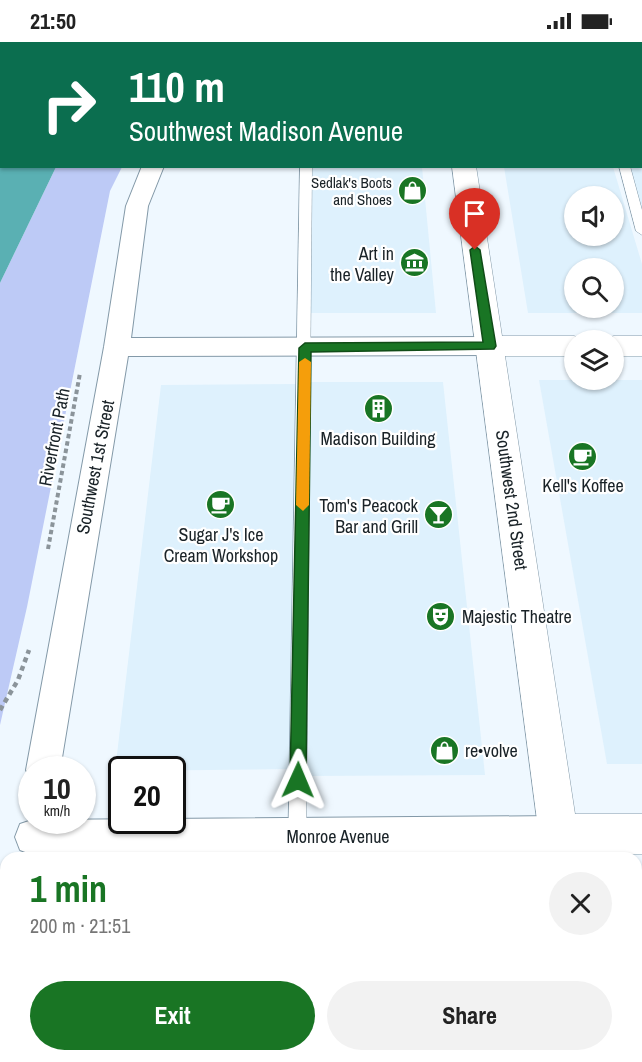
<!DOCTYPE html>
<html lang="en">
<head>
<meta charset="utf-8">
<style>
	:root { --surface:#fff; --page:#f2f2f2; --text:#222; --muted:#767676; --accent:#197524 }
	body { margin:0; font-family:"Archivo Narrow",sans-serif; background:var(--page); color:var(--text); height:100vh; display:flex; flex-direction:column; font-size:22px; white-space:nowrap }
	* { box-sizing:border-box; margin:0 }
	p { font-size:20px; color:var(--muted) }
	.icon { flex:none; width:33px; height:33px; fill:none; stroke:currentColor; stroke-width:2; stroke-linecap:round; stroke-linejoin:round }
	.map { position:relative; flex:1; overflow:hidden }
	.details { position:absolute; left:0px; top:810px; width:642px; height:210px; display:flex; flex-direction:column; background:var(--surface); border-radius:18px 18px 0 0; box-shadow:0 2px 4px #0004 }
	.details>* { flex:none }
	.guide { position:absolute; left:0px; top:0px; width:642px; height:126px; box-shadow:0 2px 4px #0004; background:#0b6e4f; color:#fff; overflow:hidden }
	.fabs { position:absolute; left:564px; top:144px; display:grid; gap:12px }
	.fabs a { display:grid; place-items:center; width:60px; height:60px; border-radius:50%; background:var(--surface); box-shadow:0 2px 4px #0004; font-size:30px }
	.speed { position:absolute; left:18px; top:714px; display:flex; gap:12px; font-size:30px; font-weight:700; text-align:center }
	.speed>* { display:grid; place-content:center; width:78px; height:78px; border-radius:50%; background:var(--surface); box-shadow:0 2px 4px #0004; line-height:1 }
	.speed small { font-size:15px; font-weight:400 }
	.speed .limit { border:3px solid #111; border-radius:9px; background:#fff; color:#111 }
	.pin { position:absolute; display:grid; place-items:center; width:51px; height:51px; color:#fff; margin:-62px -26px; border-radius:50% 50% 50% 0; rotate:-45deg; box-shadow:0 0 6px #0007 }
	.pin .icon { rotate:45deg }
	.me { position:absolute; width:66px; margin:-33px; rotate:1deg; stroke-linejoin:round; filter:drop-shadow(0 0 4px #0008) }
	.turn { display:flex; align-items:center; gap:21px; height:126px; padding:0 30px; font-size:27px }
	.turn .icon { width:78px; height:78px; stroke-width:2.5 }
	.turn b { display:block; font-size:42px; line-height:51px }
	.round { display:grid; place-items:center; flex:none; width:63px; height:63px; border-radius:32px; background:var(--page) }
	.head { display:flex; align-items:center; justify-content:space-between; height:102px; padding:0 30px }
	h1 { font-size:36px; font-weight:800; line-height:45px; color:var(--accent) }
	.cta { display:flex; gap:12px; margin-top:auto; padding:12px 30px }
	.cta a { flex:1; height:69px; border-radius:36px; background:var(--accent); color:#fff; font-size:24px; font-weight:800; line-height:69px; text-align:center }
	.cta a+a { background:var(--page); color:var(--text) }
	.status { display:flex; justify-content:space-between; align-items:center; height:42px; padding:0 30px; background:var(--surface); direction:ltr }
	.status svg { height:16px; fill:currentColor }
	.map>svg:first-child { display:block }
</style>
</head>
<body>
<div class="status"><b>21:50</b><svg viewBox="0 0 49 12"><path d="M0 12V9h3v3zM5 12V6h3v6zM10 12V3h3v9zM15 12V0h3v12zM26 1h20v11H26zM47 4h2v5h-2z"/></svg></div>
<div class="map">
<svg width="642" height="1020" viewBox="0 0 642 1020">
	<rect width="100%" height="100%" fill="#eff8ff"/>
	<g fill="#def1fd" fill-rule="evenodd">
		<polygon points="640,53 642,53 642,174 628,125 640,124"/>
		<polygon points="313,125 422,125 436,271 310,271"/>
		<path d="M 504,125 L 613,125 L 642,222 L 642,271 L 528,271 ZM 614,154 L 614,194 L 574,194 L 574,154 ZM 614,226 L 614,266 L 574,266 L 574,226 Z"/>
		<polygon points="539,338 642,338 642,722 607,722"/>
		<polygon points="311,340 443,340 485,733 308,734"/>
		<polygon points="296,342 290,727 115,729 161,343"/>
		<polygon points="80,1014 508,1014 508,1020 79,1020"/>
	</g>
	<polygon fill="#bdcaf6" points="56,125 122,125 110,149 27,565 0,683 0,241"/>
	<polygon fill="#5ab0b3" points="0,0 93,0 2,2 2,124 56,125 0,241"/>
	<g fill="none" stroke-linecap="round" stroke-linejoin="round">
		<defs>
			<g id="service">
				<rect x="582" y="0" width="10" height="2"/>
				<polygon points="300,124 312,124 306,816 288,816"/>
				<polygon points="619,124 630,124 642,168 642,193 636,189"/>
				<rect x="283" y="1014" width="20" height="6"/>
			</g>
			<g id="minor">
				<rect x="173" y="0" width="20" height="2"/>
				<polygon points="142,124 164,124 148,164 131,296 490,295 499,297 503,304 499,311 490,313 128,314 60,728 32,728 32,740 26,728 104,305 126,164"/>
				<polygon points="558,774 571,779 576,792 571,805 558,810 33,813 20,808 15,795 20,782 32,778"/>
				<polygon points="6,938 6,1012 0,1014 0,941"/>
			</g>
			<g id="tertiary">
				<polygon points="436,0 458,0 458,2 437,2"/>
				<rect x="640" y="25" width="2" height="14"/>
				<polygon points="452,124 476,124 502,294 574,294 585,298 574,298 574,314 505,314 575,772 642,772 642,812 581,812 582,816 542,816"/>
				<polygon points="614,294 642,294 642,314 614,314 614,298 603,298"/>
				<polygon points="566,1014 610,1014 611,1020 567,1020"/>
			</g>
		</defs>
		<use href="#service" stroke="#8399a8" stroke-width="1"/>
		<use href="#minor" stroke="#8399a8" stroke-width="2"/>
		<use href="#tertiary" stroke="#8399a8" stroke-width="1"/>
		<polyline stroke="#8b949a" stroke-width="4" stroke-dasharray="4.5 3" stroke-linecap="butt" points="48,507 80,331"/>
		<polyline stroke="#8b949a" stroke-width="4.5" stroke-dasharray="5 4" stroke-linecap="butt" points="0,668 18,638 29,608"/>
		<use href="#service" fill="#fff" fill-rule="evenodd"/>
		<use href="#minor" fill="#fff" fill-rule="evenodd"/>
		<use href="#tertiary" fill="#fff" fill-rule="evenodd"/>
	</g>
	<polygon fill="#197524" stroke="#104c17" stroke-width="1.5" points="475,204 480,208 496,304 494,307 311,310 306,738 304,743 298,746 293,743 290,738 299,306 305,301 483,300 470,208"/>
	<polygon fill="#f59e0b" points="305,316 311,320 309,463 303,469 296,463 299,320"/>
	<defs>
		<symbol id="shop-disc" viewBox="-11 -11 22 22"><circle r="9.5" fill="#197524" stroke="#fff"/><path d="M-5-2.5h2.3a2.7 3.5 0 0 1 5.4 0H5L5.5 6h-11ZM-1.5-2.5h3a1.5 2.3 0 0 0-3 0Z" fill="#fff"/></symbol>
		<symbol id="museum-disc" viewBox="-11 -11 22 22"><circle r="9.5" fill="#197524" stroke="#fff"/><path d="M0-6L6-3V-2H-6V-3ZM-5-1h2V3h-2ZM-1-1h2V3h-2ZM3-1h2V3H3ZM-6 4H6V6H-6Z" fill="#fff"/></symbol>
		<symbol id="building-disc" viewBox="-11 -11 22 22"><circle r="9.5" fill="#197524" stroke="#fff"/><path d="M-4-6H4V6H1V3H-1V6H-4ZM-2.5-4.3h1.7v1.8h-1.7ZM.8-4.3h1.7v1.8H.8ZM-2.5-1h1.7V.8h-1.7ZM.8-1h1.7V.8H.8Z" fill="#fff"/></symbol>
		<symbol id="cafe-disc" viewBox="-11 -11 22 22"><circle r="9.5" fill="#197524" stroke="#fff"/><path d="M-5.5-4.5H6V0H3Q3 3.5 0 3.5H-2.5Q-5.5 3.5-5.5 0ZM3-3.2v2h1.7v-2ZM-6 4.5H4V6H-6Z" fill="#fff"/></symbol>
		<symbol id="bar-disc" viewBox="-11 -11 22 22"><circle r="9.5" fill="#197524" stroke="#fff"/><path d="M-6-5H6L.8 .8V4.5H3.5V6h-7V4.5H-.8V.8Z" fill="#fff"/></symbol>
		<symbol id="theatre-disc" viewBox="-11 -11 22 22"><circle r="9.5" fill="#197524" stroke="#fff"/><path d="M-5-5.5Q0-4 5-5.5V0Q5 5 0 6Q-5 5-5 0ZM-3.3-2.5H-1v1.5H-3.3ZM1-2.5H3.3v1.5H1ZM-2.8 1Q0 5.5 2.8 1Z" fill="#fff"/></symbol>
	</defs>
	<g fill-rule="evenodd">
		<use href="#shop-disc" x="396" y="132" width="33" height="33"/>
		<use href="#museum-disc" x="398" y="204" width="33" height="33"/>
		<use href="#building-disc" x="362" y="350" width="33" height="33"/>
		<use href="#cafe-disc" x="566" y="398" width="33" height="33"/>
		<use href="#cafe-disc" x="204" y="446" width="33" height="33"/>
		<use href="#bar-disc" x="422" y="456" width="33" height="33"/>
		<use href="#theatre-disc" x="424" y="558" width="33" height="33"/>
		<use href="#shop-disc" x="428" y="692" width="33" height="33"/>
	</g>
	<g text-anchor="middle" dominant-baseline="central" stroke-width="4.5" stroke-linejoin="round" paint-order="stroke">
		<g font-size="15" fill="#192227" stroke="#fff" text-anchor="end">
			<text x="392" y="140">Sedlak's Boots<tspan x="392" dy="17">and Shoes</tspan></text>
		</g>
		<g font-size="18" fill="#192227" stroke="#fff">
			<text x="394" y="211" text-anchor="end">Art in<tspan x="394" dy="21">the Valley</tspan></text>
			<text x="378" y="396">Madison Building</text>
			<text x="583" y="443">Kell's Koffee</text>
			<text x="418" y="463" text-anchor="end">Tom's Peacock<tspan x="418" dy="21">Bar and Grill</tspan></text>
			<text x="221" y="492">Sugar J's Ice<tspan x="221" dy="21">Cream Workshop</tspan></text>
			<text x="462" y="574" text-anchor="start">Majestic Theatre</text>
			<text x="465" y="708" text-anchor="start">re•volve</text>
		</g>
		<g font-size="18" fill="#192227" stroke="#fff">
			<text transform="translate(54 395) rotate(-79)">Riverfront Path</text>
			<text transform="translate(95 425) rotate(-79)">Southwest 1st Street</text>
			<text transform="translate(512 458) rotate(82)">Southwest 2nd Street</text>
			<text x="338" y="794">Monroe Avenue</text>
		</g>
	</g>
</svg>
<div class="fabs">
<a><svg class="icon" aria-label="sound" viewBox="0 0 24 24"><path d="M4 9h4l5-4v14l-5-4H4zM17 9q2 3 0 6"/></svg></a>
<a><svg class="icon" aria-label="search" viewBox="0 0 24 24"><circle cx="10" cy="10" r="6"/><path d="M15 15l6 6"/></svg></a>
<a><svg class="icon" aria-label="layers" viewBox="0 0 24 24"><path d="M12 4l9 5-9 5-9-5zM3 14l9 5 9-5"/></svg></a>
</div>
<div class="speed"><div>10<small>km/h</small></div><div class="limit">20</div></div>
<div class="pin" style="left:475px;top:208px;background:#d93025"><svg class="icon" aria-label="arrive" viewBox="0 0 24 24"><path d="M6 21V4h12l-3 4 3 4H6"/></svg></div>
<svg class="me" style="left:298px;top:738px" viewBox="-20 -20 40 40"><path d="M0-17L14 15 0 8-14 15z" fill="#197524" stroke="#fff" stroke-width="4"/></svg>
<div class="guide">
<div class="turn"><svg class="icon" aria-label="right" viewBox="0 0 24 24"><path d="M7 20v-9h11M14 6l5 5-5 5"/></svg><div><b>110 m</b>Southwest Madison Avenue</div></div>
</div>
<section class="details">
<div class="head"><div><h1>1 min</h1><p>200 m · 21:51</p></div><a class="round"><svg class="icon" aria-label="close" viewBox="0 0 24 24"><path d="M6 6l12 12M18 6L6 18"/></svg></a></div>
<div class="cta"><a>Exit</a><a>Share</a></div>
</section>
</div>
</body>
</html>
